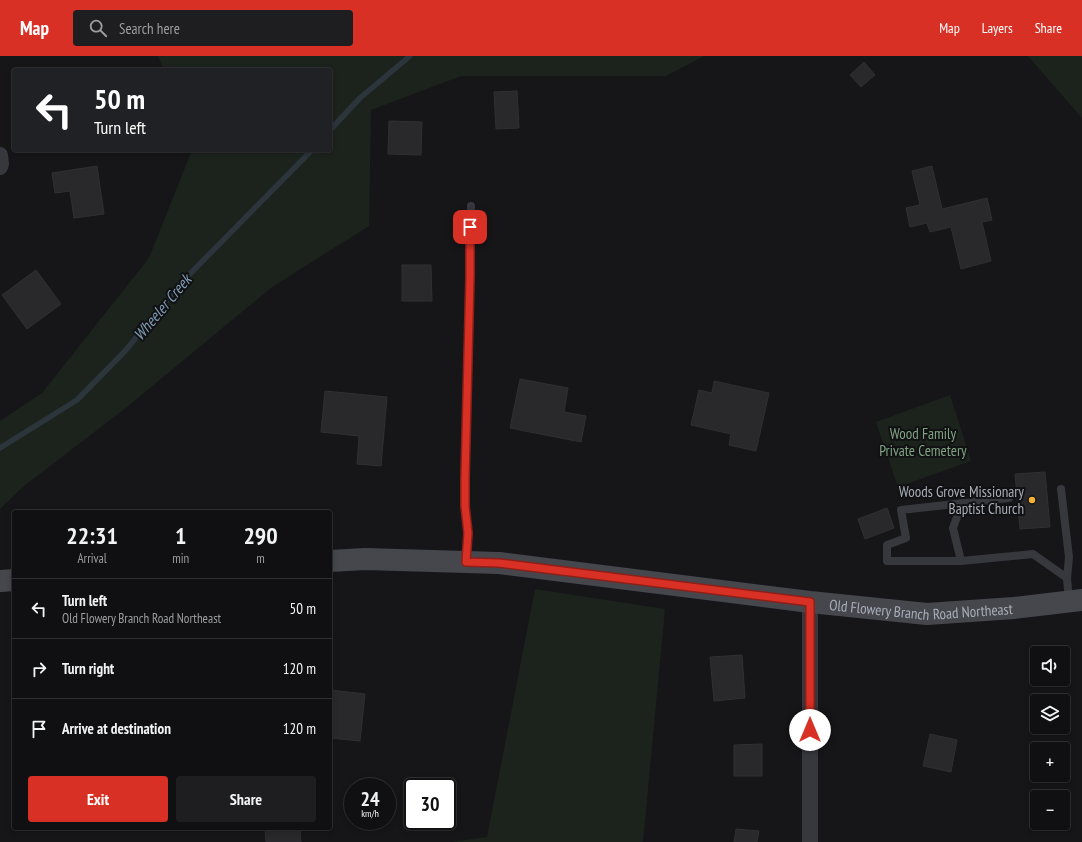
<!DOCTYPE html>
<html lang="en">
<head>
<meta charset="utf-8">
<style>
	:root { --surface:#101012; --page:#1e1e20; --text:#f1f3f6; --muted:#9c9d9f; --line:#303032; --accent:#d93025 }
	body { margin:0; font-family:"PT Sans Narrow",sans-serif; background:var(--page); color:var(--text); height:100vh; display:flex; flex-direction:column; font-size:15px; white-space:nowrap }
	* { box-sizing:border-box; margin:0 }
	p { font-size:13px; color:var(--muted) }
	.icon { flex:none; width:22px; height:22px; fill:none; stroke:currentColor; stroke-width:2; stroke-linecap:round; stroke-linejoin:round }
	.map { position:relative; flex:1; overflow:hidden }
	.details { position:absolute; left:12px; top:454px; width:320px; height:320px; display:flex; flex-direction:column; background:var(--surface); border-radius:4px; box-shadow:0 2px 6px #0003,0 0 0 1px var(--line) }
	.details>* { flex:none }
	.top-card { position:absolute; left:12px; top:12px; width:320px; height:84px; border-radius:4px; box-shadow:0 2px 6px #0003,0 0 0 1px var(--line); background:#202124; color:#fff; overflow:hidden }
	.fabs { position:absolute; left:1030px; top:590px; display:grid; gap:8px }
	.fabs a { display:grid; place-items:center; width:40px; height:40px; border-radius:4px; background:var(--surface); box-shadow:0 2px 6px #0003,0 0 0 1px var(--line); font-size:20px }
	.speed { position:absolute; left:344px; top:722px; display:flex; gap:8px; font-size:20px; font-weight:700; text-align:center }
	.speed>* { display:grid; place-content:center; width:52px; height:52px; border-radius:50%; background:var(--surface); box-shadow:0 2px 6px #0003,0 0 0 1px var(--line); line-height:1 }
	.speed small { font-size:10px; font-weight:400 }
	.speed .limit { border:2px solid #111; border-radius:6px; background:#fff; color:#111 }
	.pin { position:absolute; display:grid; place-items:center; width:34px; height:34px; color:#fff; margin:-17px; border-radius:8px; box-shadow:0 2px 6px #0006 }
	.me { position:absolute; width:44px; margin:-22px; rotate:0deg; stroke-linejoin:round; filter:drop-shadow(0 0 3px #0008) }
	.turn { display:flex; align-items:center; gap:14px; height:84px; padding:0 16px; font-size:18px }
	.turn .icon { width:52px; height:52px; stroke-width:2.5 }
	.turn b { display:block; font-size:28px; line-height:34px }
	.eta { display:flex; justify-content:space-evenly; align-items:center; height:68px; text-align:center }
	.eta b { font-size:24px; font-weight:700; line-height:28px }
	.cta { display:flex; gap:8px; margin-top:auto; padding:8px 16px }
	.cta a { flex:1; height:46px; border-radius:4px; background:var(--accent); color:#fff; font-size:16px; font-weight:700; line-height:46px; text-align:center }
	.cta a+a { background:var(--page); color:var(--text) }
	ul { padding:0; list-style:none }
	li { display:flex; align-items:center; gap:12px; height:60px; padding:0 16px; border-top:1px solid var(--line) }
	li div { flex:1 }
	li b { display:block; font-size:15px }
	li em { font-style:normal }
	header { display:flex; align-items:center; gap:24px; box-sizing:border-box; height:56px; padding:0 20px; background:var(--accent); color:#fff }
	header strong { font-size:19px }
	nav { display:flex; gap:22px; margin-inline-start:auto; font-size:14px }
	.search { width:280px; height:36px; background:var(--page); display:flex; align-items:center; gap:10px; box-sizing:border-box; padding:0 14px; border-radius:4px; color:var(--muted); font-size:15px }
	.map>svg:first-child { display:block }
</style>
</head>
<body>
<header>
<strong>Map</strong>
<div class="search"><svg class="icon" aria-label="search" viewBox="0 0 24 24"><circle cx="10" cy="10" r="6"/><path d="M15 15l6 6"/></svg>Search here</div>
<nav><a>Map</a><a>Layers</a><a>Share</a></nav>
</header>
<div class="map">
<svg width="1082" height="786" viewBox="0 0 1082 786">
	<rect width="100%" height="100%" fill="#161618"/>
	<g fill="#1c231d">
		<polygon points="158,0 704,0 666,20 461,20 371,54 369,170 272,231 127,351 24,430 0,453 0,365 42,337 149,202 192,94 330,94 330,14 164,14"/>
		<polygon points="1028,0 1082,0 1082,62"/>
		<polygon points="950,339 971,405 898,431 876,366"/>
		<polygon points="535,533 665,553 643,786 451,786 487,781"/>
	</g>
	<g fill="none" stroke-linecap="round" stroke-linejoin="round">
		<g stroke="#2c353c" stroke-width="5.5">
			<polyline points="330,74 360,42 410,0"/>
			<polyline points="0,392 77,344 125,295 182,226 312,94"/>
		</g>
	</g>
	<g fill="#29292c" stroke="#303034">
		<polygon points="864,6 875,19 861,31 850,19"/>
		<polygon points="517,35 519,72 496,73 494,36"/>
		<polygon points="389,65 422,66 421,99 388,98"/>
		<polygon points="97,110 104,158 74,162 70,135 55,137 52,117"/>
		<polygon points="932,110 942,153 987,142 992,164 982,166 991,205 961,213 951,171 930,176 927,167 910,171 906,152 920,149 912,115"/>
		<polygon points="402,209 431,209 432,245 402,245"/>
		<polygon points="36,214 61,248 27,273 2,239"/>
		<polygon points="520,323 568,332 564,356 586,360 581,386 510,372"/>
		<polygon points="714,325 769,337 756,395 729,389 731,378 691,369 699,334 712,337"/>
		<polygon points="325,335 387,341 381,410 357,408 359,380 321,376"/>
		<polygon points="1045,416 1050,471 1020,473 1015,418"/>
		<polygon points="887,452 894,472 865,483 858,463"/>
		<polygon points="742,599 745,642 714,645 710,601"/>
		<polygon points="330,634 365,638 360,685 330,682"/>
		<polygon points="930,678 957,684 951,716 923,710"/>
		<polygon points="762,688 762,720 734,720 734,689"/>
		<polygon points="265,772 300,772 301,786 266,786"/>
		<polygon points="736,773 759,775 757,786 734,786"/>
	</g>
	<g fill="none" stroke-linecap="round" stroke-linejoin="round">
		<g stroke="#37383d" stroke-width="8">
			<polyline points="1061,433 1069,501 1067,522 1069,545"/>
			<polyline points="1009,442 901,454 906,482 887,489 887,505 961,505 1033,498 1067,522"/>
			<polyline points="467,505 468,477 465,450 465,422 471,150"/>
			<polyline points="961,505 953,472 962,447"/>
		</g>
		<g stroke="#37383d" stroke-width="16">
			<polyline points="0,99 1,108 0,111"/>
			<polyline points="810,786 810,546"/>
		</g>
		<g stroke="#45474d" stroke-width="22">
			<path id="s1" d="M 330,505 L 365,503 L 499,507 L 810,546 L 927,558 L 1014,552 L 1082,544"/>
			<polyline points="0,525 14,524"/>
		</g>
	</g>
	<g fill="none" stroke-linecap="round" stroke-linejoin="round">
		<defs>
			<polyline id="route" points="470,171 470,221 465,422 465,450 468,477 466,506 499,507 810,546 810,674"/>
		</defs>
		<use href="#route" stroke="#8d1f18" stroke-width="10"/>
		<use href="#route" stroke="#d93025" stroke-width="7"/>
	</g>
	<circle fill="#f2b134" stroke="#111113" stroke-width="1.5" cx="1032" cy="444" r="4"/>
	<g text-anchor="middle" dominant-baseline="central" stroke-width="4" stroke-linejoin="round" paint-order="stroke">
		<g font-size="15" fill="#7fa381" stroke="#111113">
			<text x="923" y="377">Wood Family<tspan x="923" dy="17">Private Cemetery</tspan></text>
		</g>
		<g font-size="15" fill="#a8adb8" stroke="#111113" text-anchor="end">
			<text x="1024" y="435">Woods Grove Missionary<tspan x="1024" dy="17">Baptist Church</tspan></text>
		</g>
		<g font-size="15" fill="#a8adb8" stroke="#111113">
			<text stroke="none"><textPath href="#s1" startOffset="594">Old Flowery Branch Road Northeast</textPath></text>
		</g>
		<g font-size="16" font-style="italic" fill="#7f9bb3" stroke="#111113">
			<text transform="translate(162 251) rotate(-50)">Wheeler Creek</text>
		</g>
	</g>
</svg>
<div class="fabs">
<a><svg class="icon" aria-label="sound" viewBox="0 0 24 24"><path d="M4 9h4l5-4v14l-5-4H4zM17 9q2 3 0 6"/></svg></a>
<a><svg class="icon" aria-label="layers" viewBox="0 0 24 24"><path d="M12 4l9 5-9 5-9-5zM3 14l9 5 9-5"/></svg></a>
<a>+</a>
<a>−</a>
</div>
<div class="speed"><div>24<small>km/h</small></div><div class="limit">30</div></div>
<div class="pin" style="left:470px;top:171px;background:#d93025"><svg class="icon" aria-label="arrive" viewBox="0 0 24 24"><path d="M6 21V4h12l-3 4 3 4H6"/></svg></div>
<svg class="me" style="left:810px;top:674px" viewBox="-20 -20 40 40"><circle r="19" fill="#fff"/><path d="M0-13L10 11 0 6-10 11z" fill="#d93025"/></svg>
<div class="top-card">
<div class="turn"><svg class="icon" aria-label="left" viewBox="0 0 24 24"><path d="M17 20v-9H6M10 6l-5 5 5 5"/></svg><div><b>50 m</b>Turn left</div></div>
</div>
<section class="details">
<div class="eta">
<div><b>22:31</b><p>Arrival</p></div>
<div><b>1</b><p>min</p></div>
<div><b>290</b><p>m</p></div>
</div>
<ul>
<li><svg class="icon" aria-label="left" viewBox="0 0 24 24"><path d="M17 20v-9H6M10 6l-5 5 5 5"/></svg><div><b>Turn left</b><p>Old Flowery Branch Road Northeast</p></div><em>50 m</em></li>
<li><svg class="icon" aria-label="right" viewBox="0 0 24 24"><path d="M7 20v-9h11M14 6l5 5-5 5"/></svg><div><b>Turn right</b></div><em>120 m</em></li>
<li><svg class="icon" aria-label="arrive" viewBox="0 0 24 24"><path d="M6 21V4h12l-3 4 3 4H6"/></svg><div><b>Arrive at destination</b></div><em>120 m</em></li>
</ul>
<div class="cta"><a>Exit</a><a>Share</a></div>
</section>
</div>
</body>
</html>
